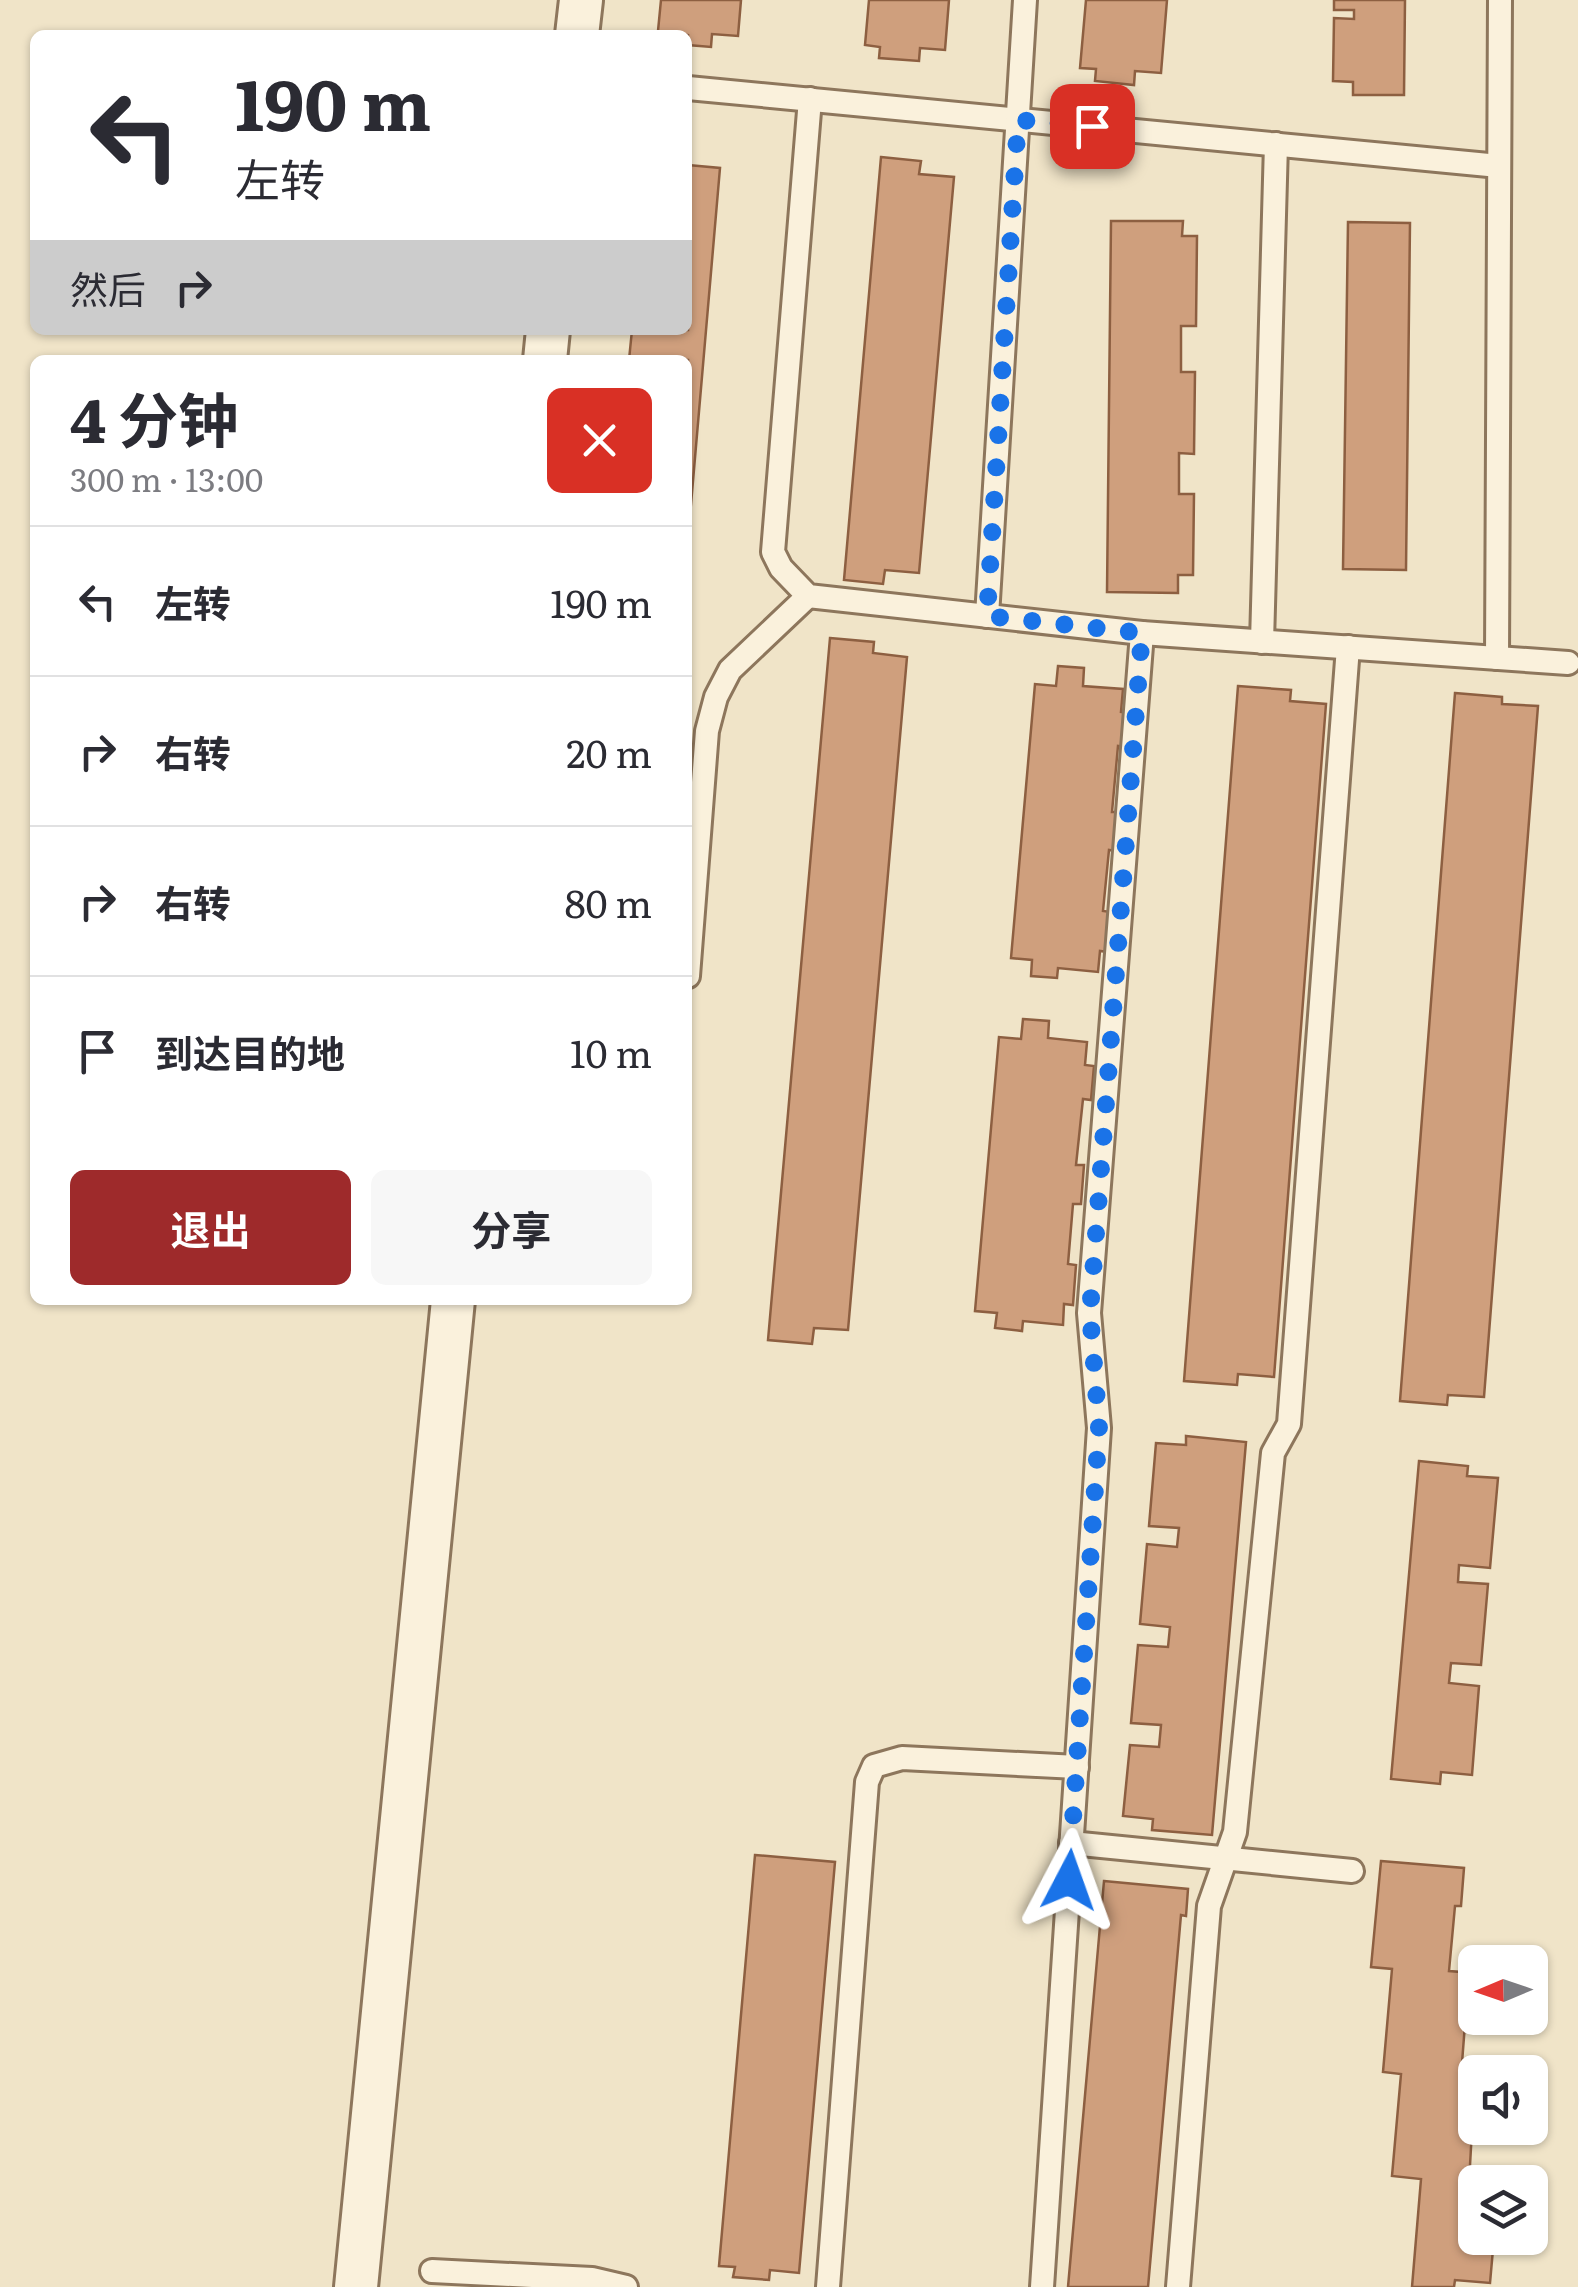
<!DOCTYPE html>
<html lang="zh">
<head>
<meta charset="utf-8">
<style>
	:root { --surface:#fff; --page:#f7f7f7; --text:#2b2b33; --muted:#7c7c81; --line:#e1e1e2; --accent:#9e2a2b }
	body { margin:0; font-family:Literata,"Noto Sans SC",serif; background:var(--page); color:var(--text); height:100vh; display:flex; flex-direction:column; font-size:38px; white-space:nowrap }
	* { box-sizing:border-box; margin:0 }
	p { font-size:32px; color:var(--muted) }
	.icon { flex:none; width:55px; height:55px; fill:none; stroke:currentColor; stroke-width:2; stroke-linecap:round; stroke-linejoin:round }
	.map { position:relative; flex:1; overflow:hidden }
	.panel { position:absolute; left:30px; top:355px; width:662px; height:950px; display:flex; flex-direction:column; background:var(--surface); border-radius:15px; box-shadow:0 2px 8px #0004 }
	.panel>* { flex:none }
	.guide { position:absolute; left:30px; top:30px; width:662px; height:305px; border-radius:15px; box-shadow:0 2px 8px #0004; background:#fff; color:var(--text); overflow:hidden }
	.needle { width:65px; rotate:268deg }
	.controls { position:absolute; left:1458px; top:1945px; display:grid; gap:20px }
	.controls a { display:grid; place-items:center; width:90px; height:90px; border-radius:15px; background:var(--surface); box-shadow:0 2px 8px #0004; font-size:50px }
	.pin { position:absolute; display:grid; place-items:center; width:85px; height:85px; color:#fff; margin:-42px; border-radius:20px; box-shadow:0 5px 15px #0006 }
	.me { position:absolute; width:110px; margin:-55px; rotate:4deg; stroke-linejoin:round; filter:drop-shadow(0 0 8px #0008) }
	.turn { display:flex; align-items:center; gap:35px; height:210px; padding:0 40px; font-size:45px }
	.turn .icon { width:130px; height:130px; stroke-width:2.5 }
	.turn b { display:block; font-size:70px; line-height:85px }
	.then { display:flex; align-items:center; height:95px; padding:0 40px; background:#0003; gap:20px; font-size:38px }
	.round { display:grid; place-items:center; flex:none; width:105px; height:105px; border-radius:15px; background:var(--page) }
	.head { display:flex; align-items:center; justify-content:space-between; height:170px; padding:0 40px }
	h1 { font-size:60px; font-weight:700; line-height:75px }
	.action { display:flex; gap:20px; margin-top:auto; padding:20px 40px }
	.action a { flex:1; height:115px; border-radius:15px; background:var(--accent); color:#fff; font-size:40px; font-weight:700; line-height:115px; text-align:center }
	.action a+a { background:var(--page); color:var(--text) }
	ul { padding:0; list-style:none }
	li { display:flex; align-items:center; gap:30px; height:150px; padding:0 40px; border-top:2px solid var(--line) }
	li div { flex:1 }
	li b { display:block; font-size:38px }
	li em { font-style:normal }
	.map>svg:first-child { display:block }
</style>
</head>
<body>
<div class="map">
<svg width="1578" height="2287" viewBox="0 0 1578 2287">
	<rect width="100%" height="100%" fill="#f0e4c8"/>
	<g fill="#cf9f7d" stroke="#8d5f41" stroke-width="2.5">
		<polygon points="661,0 741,0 738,36 712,34 711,47 688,45 688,35 658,31"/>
		<polygon points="869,0 949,0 945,50 920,48 919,61 879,58 880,47 865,45"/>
		<polygon points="1086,0 1167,0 1161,73 1135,71 1134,85 1095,81 1096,69 1080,68"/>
		<polygon points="1334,0 1405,0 1404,95 1353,95 1353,82 1333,81 1334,18 1354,19 1354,10 1334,10"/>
		<polygon points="881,157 921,161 919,174 954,177 919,573 885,570 883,584 844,580"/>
		<polygon points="688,165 720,168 688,539 688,360 629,360 632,330 688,330"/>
		<polygon points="1111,221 1183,221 1182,236 1197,236 1196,326 1181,326 1181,372 1195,372 1194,454 1179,453 1179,494 1194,494 1193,575 1178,575 1178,593 1107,592"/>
		<polygon points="1348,222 1410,223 1406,570 1343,569"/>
		<polygon points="830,638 874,642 873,653 907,657 848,1330 814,1328 812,1344 768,1340"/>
		<polygon points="1058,666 1084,668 1083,686 1123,689 1121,712 1129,713 1126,747 1118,746 1112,812 1119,812 1116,851 1109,850 1103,911 1111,912 1108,952 1100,951 1098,972 1058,968 1057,978 1031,976 1032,960 1011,958 1035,684 1056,686"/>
		<polygon points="1238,686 1291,690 1290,701 1326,704 1274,1377 1238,1374 1237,1385 1184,1381"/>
		<polygon points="1455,693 1502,697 1502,704 1538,706 1484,1397 1448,1395 1447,1405 1400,1401"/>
		<polygon points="1023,1019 1049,1021 1048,1038 1087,1042 1085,1065 1094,1066 1091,1100 1083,1099 1076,1165 1084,1165 1081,1204 1073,1204 1068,1264 1076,1265 1073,1305 1064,1304 1063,1325 1023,1321 1022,1331 995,1328 997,1313 975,1311 999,1037 1021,1039"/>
		<polygon points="1186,1436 1246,1442 1212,1835 1152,1830 1153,1819 1123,1816 1130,1745 1159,1747 1161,1725 1131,1723 1138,1645 1168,1647 1170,1627 1140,1624 1147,1544 1177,1547 1179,1528 1149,1526 1156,1443 1186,1445"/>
		<polygon points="1419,1461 1468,1466 1467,1476 1498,1478 1490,1568 1459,1565 1458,1582 1488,1584 1481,1665 1451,1663 1449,1683 1479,1686 1472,1775 1441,1772 1440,1784 1391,1779"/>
		<polygon points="755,1855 835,1862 799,2273 770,2270 769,2280 733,2277 735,2267 719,2266"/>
		<polygon points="1381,1861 1464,1868 1461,1906 1455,1906 1449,1971 1475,1973 1473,2011 1466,2011 1461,2076 1475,2077 1469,2183 1475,2183 1475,2238 1494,2238 1490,2283 1455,2280 1454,2287 1412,2287 1421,2179 1392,2176 1401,2074 1383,2072 1392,1969 1371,1967"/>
		<polygon points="1104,1881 1188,1889 1186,1916 1181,1915 1148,2287 1068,2287"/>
	</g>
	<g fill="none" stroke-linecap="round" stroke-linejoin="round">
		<defs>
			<g id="lane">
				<polyline points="688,88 1499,166"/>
				<polyline points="810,99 773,552 781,568 808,596 1142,633 1568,663"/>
				<polyline points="987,616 1025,0"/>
				<polyline points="1262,642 1276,144"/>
				<polyline points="1497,658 1500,0"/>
				<polyline points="688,976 707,731 716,697 730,670 808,596"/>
				<polyline points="1071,1843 1352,1871"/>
				<polyline points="432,2271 592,2279 626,2287"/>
				<polyline points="828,2287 867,1782 874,1766 902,1758 1077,1767"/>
				<polyline points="1042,2287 1099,1428 1089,1313 1142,633"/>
				<polyline points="1178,2287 1209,1906 1235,1832 1273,1453 1289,1424 1348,647"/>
			</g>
			<g id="street">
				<polyline points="577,35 581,0"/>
				<polyline points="545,360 548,330"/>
				<polyline points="356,2287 453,1300"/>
			</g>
		</defs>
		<use href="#lane" stroke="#8d765c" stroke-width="28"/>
		<use href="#street" stroke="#8d765c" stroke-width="48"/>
		<use href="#lane" stroke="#faf1dc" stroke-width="22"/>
		<use href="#street" stroke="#faf1dc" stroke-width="42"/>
	</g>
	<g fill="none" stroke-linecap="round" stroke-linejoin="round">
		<polyline stroke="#1a73e8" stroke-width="18" stroke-dasharray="0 32.4" points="1069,1880 1099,1428 1090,1312 1142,633 987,616 1018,120 1092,126"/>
	</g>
</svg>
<div class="controls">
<a><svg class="needle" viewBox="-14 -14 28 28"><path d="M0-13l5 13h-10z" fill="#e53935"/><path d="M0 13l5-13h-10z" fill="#7c7c81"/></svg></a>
<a><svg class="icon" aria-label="sound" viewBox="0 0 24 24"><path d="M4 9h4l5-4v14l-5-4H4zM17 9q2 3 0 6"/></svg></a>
<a><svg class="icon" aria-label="layers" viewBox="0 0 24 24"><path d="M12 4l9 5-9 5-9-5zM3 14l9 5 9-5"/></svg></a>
</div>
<div class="pin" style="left:1092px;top:126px;background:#d93025"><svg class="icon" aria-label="arrive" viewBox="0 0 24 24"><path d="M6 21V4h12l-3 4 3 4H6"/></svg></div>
<svg class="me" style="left:1069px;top:1880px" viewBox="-20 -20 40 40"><path d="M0-17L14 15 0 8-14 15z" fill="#1a73e8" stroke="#fff" stroke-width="4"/></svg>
<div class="guide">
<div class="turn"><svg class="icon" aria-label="left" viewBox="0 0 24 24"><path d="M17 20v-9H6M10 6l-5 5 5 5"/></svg><div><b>190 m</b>左转</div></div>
<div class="then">然后<svg class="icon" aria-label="right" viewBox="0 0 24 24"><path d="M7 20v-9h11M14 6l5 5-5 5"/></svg></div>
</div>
<section class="panel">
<div class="head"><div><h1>4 分钟</h1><p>300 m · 13:00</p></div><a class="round" style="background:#d93025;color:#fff"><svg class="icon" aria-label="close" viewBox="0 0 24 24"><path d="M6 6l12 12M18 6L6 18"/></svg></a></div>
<ul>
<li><svg class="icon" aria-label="left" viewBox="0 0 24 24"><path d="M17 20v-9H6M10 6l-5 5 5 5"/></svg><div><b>左转</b></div><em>190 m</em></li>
<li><svg class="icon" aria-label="right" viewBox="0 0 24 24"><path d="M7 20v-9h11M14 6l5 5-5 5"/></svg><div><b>右转</b></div><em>20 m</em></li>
<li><svg class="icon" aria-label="right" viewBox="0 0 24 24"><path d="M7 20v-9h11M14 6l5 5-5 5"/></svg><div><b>右转</b></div><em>80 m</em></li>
<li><svg class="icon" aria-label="arrive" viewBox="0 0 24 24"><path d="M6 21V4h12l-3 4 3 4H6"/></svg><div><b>到达目的地</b></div><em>10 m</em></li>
</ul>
<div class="action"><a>退出</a><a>分享</a></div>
</section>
</div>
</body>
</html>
